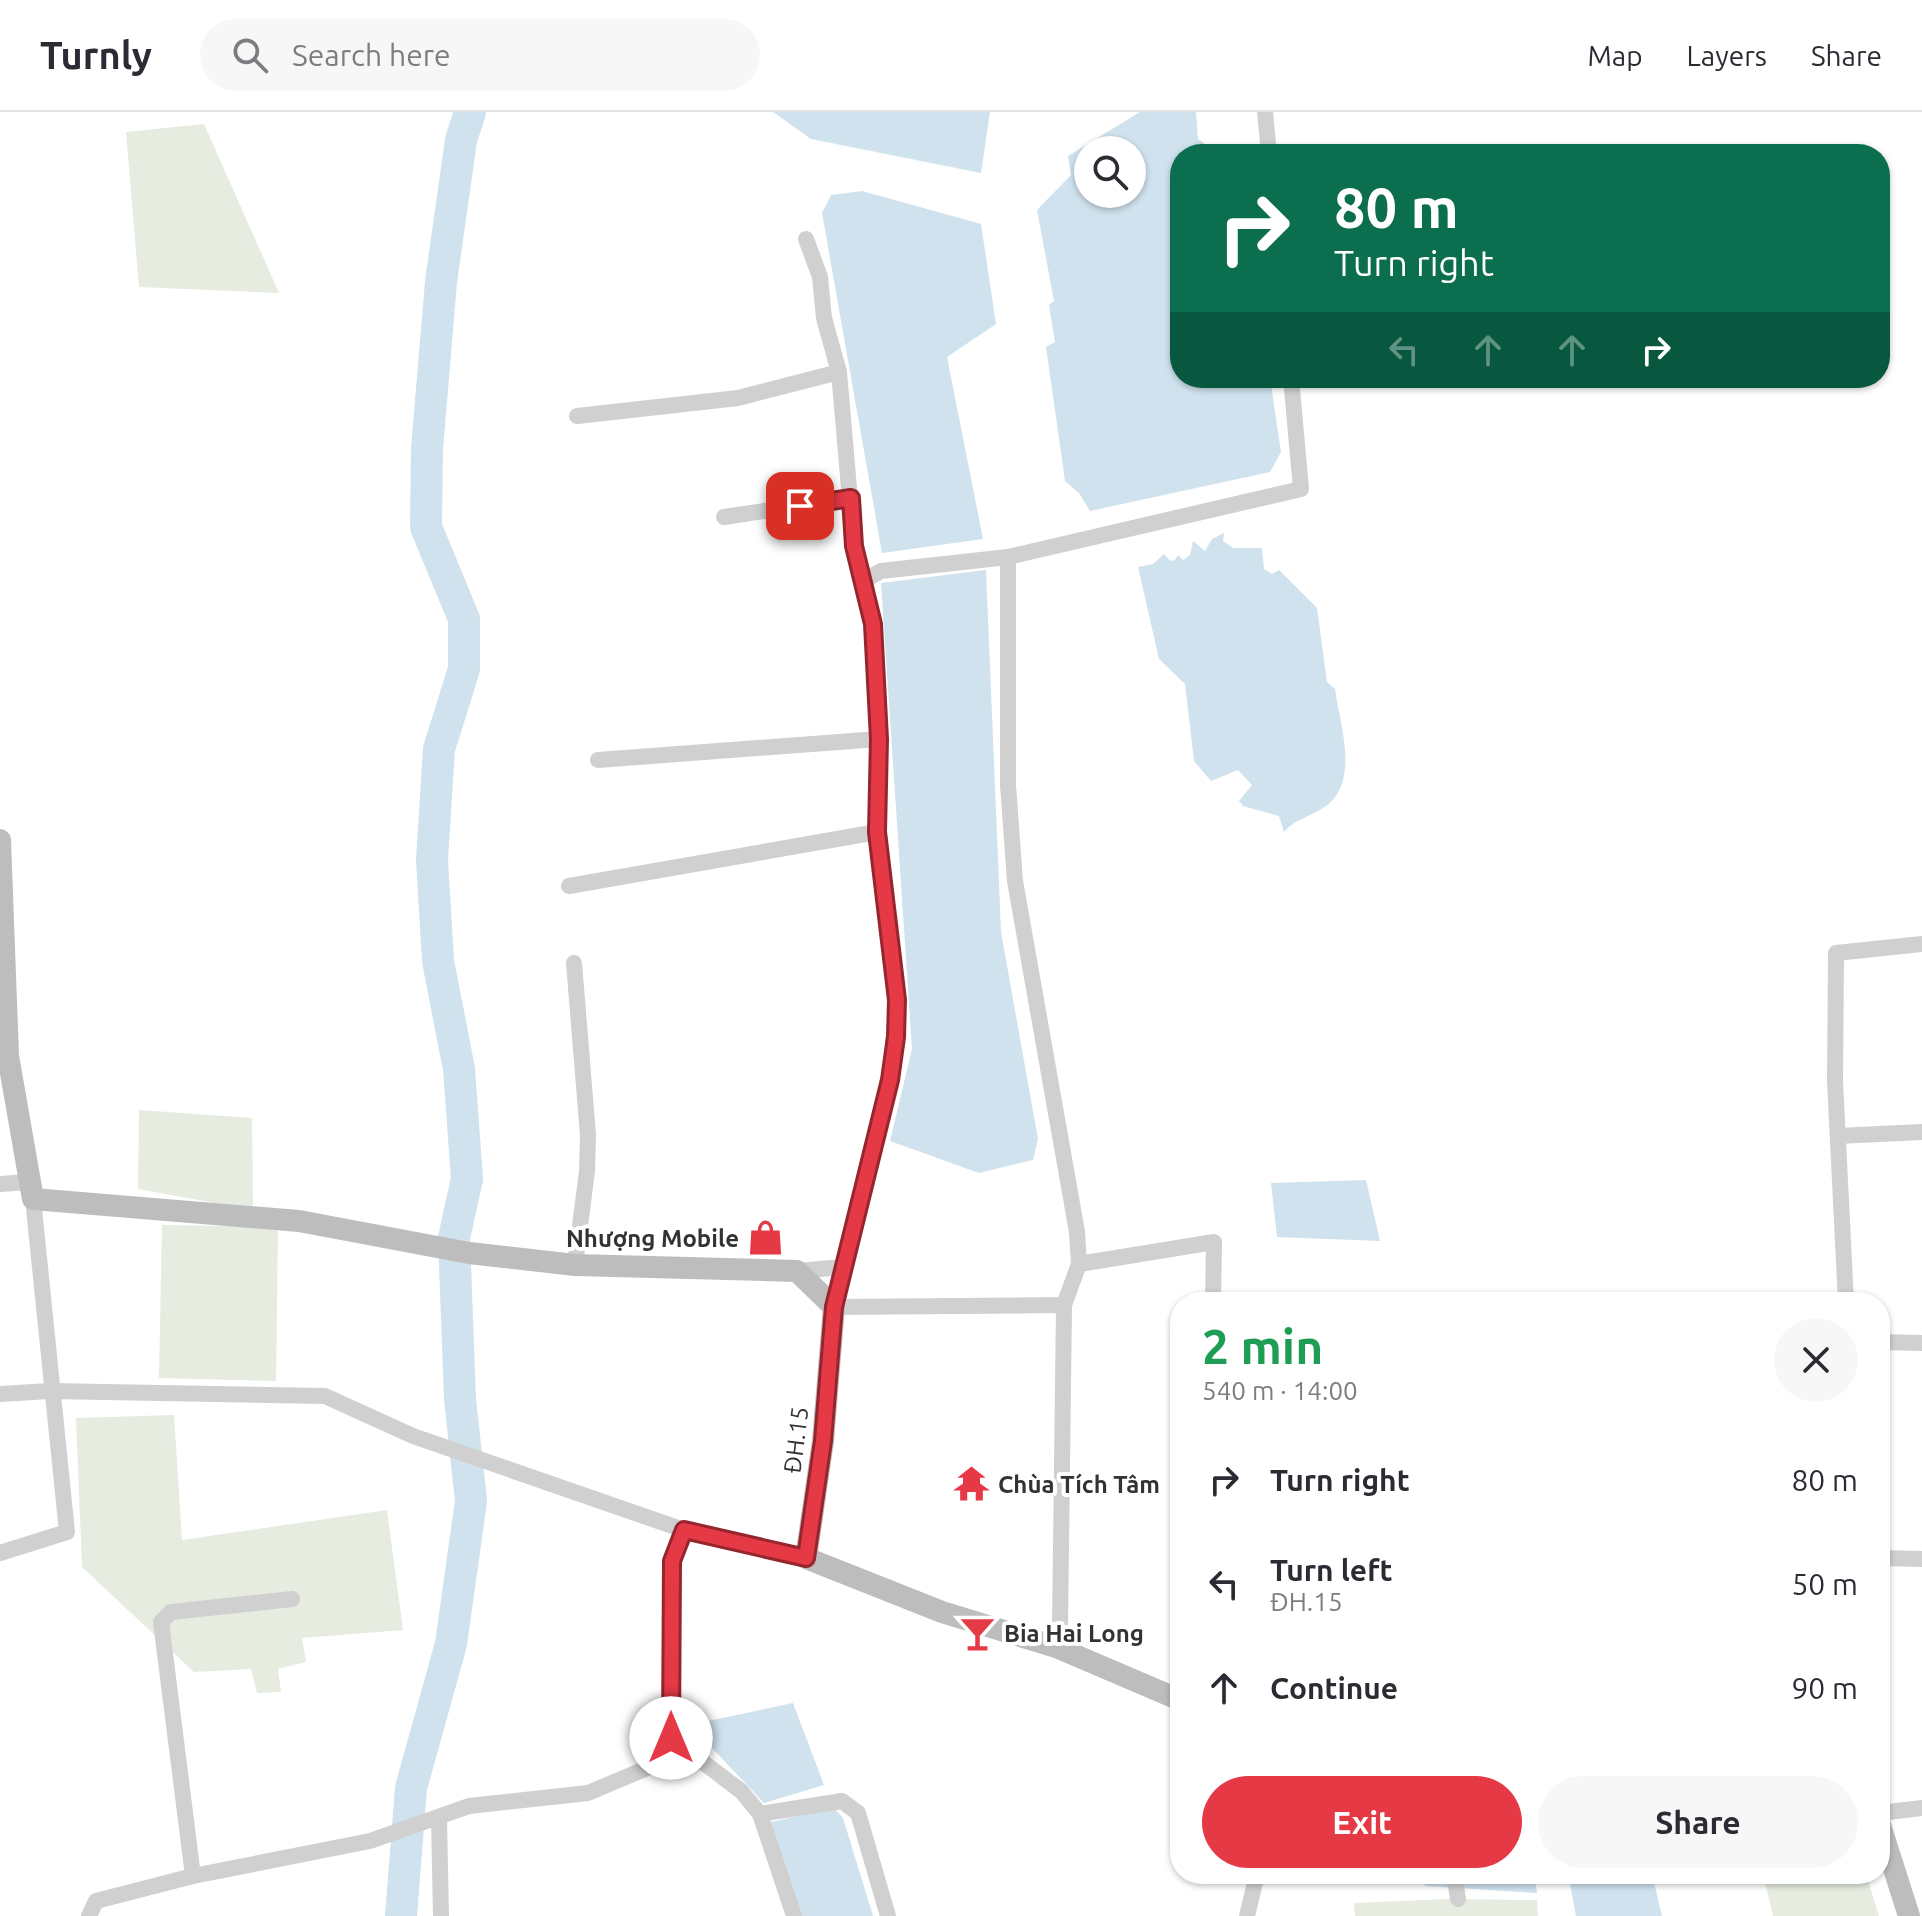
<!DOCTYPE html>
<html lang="en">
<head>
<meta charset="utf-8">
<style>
	:root { --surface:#fff; --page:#f7f7f7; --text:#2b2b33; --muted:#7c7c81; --line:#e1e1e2; --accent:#e63946 }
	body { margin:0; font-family:Ubuntu,sans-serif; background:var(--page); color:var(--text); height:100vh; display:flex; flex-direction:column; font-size:30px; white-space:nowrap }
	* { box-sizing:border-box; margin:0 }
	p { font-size:26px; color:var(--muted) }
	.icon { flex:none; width:44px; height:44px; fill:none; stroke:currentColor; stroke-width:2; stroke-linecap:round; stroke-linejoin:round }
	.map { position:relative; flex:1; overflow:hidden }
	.sheet { position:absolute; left:1170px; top:1180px; width:720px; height:592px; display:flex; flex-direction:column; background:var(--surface); border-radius:32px; box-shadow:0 2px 6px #0004 }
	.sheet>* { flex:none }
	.hud { position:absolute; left:1170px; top:32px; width:720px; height:244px; border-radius:32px; box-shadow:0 2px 6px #0004; background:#0b6e4f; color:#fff; overflow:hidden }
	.tools { position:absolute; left:1074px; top:24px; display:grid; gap:16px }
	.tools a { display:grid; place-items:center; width:72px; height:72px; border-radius:50%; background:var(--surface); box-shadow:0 2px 6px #0004; font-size:40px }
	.pin { position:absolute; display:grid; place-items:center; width:68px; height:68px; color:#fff; margin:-34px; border-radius:16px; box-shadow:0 4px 12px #0006 }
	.me { position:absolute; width:88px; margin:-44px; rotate:0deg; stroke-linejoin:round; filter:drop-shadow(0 0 6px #0008) }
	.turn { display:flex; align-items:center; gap:28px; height:168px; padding:0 32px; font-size:36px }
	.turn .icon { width:104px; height:104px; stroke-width:2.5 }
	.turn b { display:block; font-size:56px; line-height:68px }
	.lanes { display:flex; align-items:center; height:76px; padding:0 32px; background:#0003; justify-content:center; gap:40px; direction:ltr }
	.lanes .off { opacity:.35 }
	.round { display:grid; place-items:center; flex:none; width:84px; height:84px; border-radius:42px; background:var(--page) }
	.head { display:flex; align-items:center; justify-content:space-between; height:136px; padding:0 32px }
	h1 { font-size:48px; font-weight:700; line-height:60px; color:#1e9e55 }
	.button { display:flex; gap:16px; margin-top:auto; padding:16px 32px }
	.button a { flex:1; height:92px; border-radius:48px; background:var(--accent); color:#fff; font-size:32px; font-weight:700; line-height:92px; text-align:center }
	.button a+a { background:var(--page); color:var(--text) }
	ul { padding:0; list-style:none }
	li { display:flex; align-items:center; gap:24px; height:104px; padding:0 32px }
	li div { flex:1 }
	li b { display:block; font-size:30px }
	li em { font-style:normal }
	header { display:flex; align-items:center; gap:48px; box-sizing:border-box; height:112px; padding:0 40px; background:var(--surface); border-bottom:2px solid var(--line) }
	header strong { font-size:38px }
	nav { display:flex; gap:44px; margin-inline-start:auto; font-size:28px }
	.search { width:560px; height:72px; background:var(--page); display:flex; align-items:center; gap:20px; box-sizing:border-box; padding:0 28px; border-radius:44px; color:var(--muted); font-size:30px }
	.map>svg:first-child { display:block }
</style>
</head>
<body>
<header>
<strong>Turnly</strong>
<div class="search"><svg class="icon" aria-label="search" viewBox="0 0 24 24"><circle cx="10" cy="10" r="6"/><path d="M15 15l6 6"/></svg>Search here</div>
<nav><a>Map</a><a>Layers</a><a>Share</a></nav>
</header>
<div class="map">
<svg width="1922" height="1804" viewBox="0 0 1922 1804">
	<rect width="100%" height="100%" fill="#fff"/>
	<g fill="#e6ecdf">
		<polygon points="204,12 279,181 139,175 126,20"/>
		<polygon points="139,998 252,1006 253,1098 138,1077"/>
		<polygon points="162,1113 278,1115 276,1269 159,1266"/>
		<polygon points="174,1303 182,1428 387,1398 403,1518 302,1526 306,1550 278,1557 281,1580 257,1581 251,1557 194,1560 82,1455 76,1306"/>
		<polygon points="1763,1762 1866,1762 1879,1804 1773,1804"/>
		<polygon points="1448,1787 1537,1788 1538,1804 1355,1804 1354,1791"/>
	</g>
	<g fill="#cfe2ee" fill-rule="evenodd">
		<polygon points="773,0 990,0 981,61 811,27"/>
		<path d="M 1140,0 L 1196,0 L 1198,27 L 1204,31 L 1206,42 L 1180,42 L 1180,266 L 1262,266 L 1271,273 L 1281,340 L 1270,360 L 1090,399 L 1079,381 L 1065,369 L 1046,235 L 1055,230 L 1049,193 L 1054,189 L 1037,98 L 1071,63 L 1068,44 ZM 1088,38 L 1132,38 L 1132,82 L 1088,82 Z"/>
		<polygon points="862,79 981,112 996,212 947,245 983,427 882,441 822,101 831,83"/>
		<path d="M 1224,421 L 1223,429 L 1233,436 L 1262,436 L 1264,457 L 1272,462 L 1279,458 L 1317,496 L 1327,570 L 1335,577 C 1340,613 1360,669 1326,694 C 1311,705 1296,706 1284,720 L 1279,704 L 1243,694 L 1239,689 L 1252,673 L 1238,658 L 1211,669 L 1194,649 L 1185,572 L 1159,547 L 1138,455 L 1153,452 L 1164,442 L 1170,449 L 1175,448 L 1178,443 L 1183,448 L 1190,443 L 1193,429 L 1205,439 L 1212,427 Z"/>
		<polygon points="986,458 1001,820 1038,1027 1033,1048 979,1061 890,1029 912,937 881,471"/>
		<polygon points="1366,1068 1380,1129 1277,1125 1271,1071"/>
		<polygon points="793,1591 824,1673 764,1691 697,1620 694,1612"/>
		<polygon points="834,1696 843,1706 873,1804 796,1804 771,1710"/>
		<polygon points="1423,1762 1534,1762 1537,1781 1425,1774"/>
		<polygon points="1568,1762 1652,1762 1662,1804 1576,1804"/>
	</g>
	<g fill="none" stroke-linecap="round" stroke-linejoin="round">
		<polyline stroke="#cfe2ee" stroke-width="32" points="401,1804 411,1676 451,1532 471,1389 460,1287 454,1126 467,1067 459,957 438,849 432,748 439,637 464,557 464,507 426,415 427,337 441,170 461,28 470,0"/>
		<g stroke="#d0d0d0" stroke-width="16">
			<polyline points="1265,0 1269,42"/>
			<polyline points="806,127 820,165 824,206 839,260 854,434 873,512 879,627 877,720 897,888 890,968 834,1195 1064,1193"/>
			<polyline points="577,304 738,286 839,260"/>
			<polyline points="724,405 851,386"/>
			<polyline points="1008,445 1008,673 1015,769 1077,1120 1079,1152 1064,1193 1060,1515 1056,1535"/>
			<polyline points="863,469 881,459 1008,445 1301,377 1291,266"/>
			<polyline points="598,648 879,627"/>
			<polyline points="569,774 877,720"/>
			<polyline points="574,851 588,1023 587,1059 575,1153"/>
			<polyline points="1838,1024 1922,1020"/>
			<polyline points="0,1072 28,1070"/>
			<polyline points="1079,1152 1214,1130 1213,1190"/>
			<polyline points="797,1159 844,1155"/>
			<polyline points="1846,1190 1835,969 1836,841 1922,832"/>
			<polyline points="1880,1230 1922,1231"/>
			<polyline points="0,1282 50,1279 325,1284 413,1324 684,1418"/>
			<polyline points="0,1441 67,1420 33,1087"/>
			<polyline points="1880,1446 1922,1447"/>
			<polyline points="671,1626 741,1679 760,1702 794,1804"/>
			<polyline points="1880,1701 1922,1696"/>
			<polyline points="760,1702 842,1689 858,1701 888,1804"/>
			<polyline points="439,1706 441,1804"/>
			<polyline points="1454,1762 1458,1787"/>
			<polyline points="193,1764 161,1510 171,1500 292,1487"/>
			<polyline points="89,1804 96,1789 193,1764 370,1729 469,1694 588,1681 652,1654 671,1626 672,1449 684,1418 806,1446"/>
			<polyline points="1247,1804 1257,1762"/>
		</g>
		<g stroke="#bdbdbd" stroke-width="22">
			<polyline points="0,728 8,944 33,1087 299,1109 469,1141 575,1153 797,1159 834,1195 823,1329 806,1446 942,1500 1056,1535 1180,1588"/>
			<polyline points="1880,1713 1909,1804"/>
		</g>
	</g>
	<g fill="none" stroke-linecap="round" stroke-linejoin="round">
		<defs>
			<polyline id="route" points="671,1626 672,1449 684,1418 806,1446 823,1329 834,1195 890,968 896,925 897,888 877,720 879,627 873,512 854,434 851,386 800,394"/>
		</defs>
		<use href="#route" stroke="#96252e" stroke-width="20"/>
		<use href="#route" stroke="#e63946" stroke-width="14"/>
	</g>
	<defs>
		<symbol id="shop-bare" viewBox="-9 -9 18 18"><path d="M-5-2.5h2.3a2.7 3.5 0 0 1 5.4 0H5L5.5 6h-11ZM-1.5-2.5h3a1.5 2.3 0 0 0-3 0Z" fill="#e63946" stroke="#fff" stroke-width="2.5" paint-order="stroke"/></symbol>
		<symbol id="temple-bare" viewBox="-9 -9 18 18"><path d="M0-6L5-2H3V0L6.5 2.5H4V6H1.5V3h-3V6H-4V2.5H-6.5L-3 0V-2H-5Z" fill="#e63946" stroke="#fff" stroke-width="2.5" paint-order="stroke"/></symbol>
		<symbol id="bar-bare" viewBox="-9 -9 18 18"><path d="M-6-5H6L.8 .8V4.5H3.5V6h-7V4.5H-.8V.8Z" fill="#e63946" stroke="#fff" stroke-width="2.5" paint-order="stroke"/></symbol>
	</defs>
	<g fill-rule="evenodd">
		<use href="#shop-bare" x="740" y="1100" width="51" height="51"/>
		<use href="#temple-bare" x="946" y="1346" width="51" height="51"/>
		<use href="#bar-bare" x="952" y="1496" width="51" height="51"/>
	</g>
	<g text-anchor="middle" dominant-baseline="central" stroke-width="8" stroke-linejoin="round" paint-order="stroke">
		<g font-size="24" font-weight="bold" fill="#333" stroke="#fff" text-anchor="start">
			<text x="739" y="1126" text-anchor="end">Nhượng Mobile</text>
			<text x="998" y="1372">Chùa Tích Tâm</text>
			<text x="1004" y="1521">Bia Hai Long</text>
		</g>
		<g font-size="24" fill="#333" stroke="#fff">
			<text transform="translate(796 1328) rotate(-83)">ĐH.15</text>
		</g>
	</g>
</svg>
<div class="tools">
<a><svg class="icon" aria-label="search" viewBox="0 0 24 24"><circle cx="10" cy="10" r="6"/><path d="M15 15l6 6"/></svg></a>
</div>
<div class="pin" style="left:800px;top:394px;background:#d93025"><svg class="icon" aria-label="arrive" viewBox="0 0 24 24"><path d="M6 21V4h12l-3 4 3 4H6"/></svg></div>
<svg class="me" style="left:671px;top:1626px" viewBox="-20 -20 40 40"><circle r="19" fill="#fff"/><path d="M0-13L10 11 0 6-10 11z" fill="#e63946"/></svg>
<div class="hud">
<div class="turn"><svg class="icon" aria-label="right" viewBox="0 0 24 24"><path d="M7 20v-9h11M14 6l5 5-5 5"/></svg><div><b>80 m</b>Turn right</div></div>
<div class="lanes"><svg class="icon off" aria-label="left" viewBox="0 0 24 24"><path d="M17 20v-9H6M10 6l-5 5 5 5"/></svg><svg class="icon off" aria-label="ahead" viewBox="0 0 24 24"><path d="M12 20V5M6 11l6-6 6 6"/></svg><svg class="icon off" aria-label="ahead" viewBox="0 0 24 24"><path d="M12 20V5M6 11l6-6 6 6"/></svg><svg class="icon" aria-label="right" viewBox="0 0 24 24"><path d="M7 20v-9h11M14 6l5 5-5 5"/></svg></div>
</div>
<section class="sheet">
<div class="head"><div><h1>2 min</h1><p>540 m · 14:00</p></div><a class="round"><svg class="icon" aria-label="close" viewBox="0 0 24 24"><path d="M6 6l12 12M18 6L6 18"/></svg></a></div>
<ul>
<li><svg class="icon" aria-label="right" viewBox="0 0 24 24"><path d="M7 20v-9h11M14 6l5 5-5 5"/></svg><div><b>Turn right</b></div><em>80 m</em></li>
<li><svg class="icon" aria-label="left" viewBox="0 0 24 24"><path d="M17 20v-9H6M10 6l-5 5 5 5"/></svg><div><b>Turn left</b><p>ĐH.15</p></div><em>50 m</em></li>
<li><svg class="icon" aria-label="ahead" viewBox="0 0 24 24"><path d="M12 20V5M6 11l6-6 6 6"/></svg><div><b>Continue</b></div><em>90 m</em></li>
</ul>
<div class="button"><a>Exit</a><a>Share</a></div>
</section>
</div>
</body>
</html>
